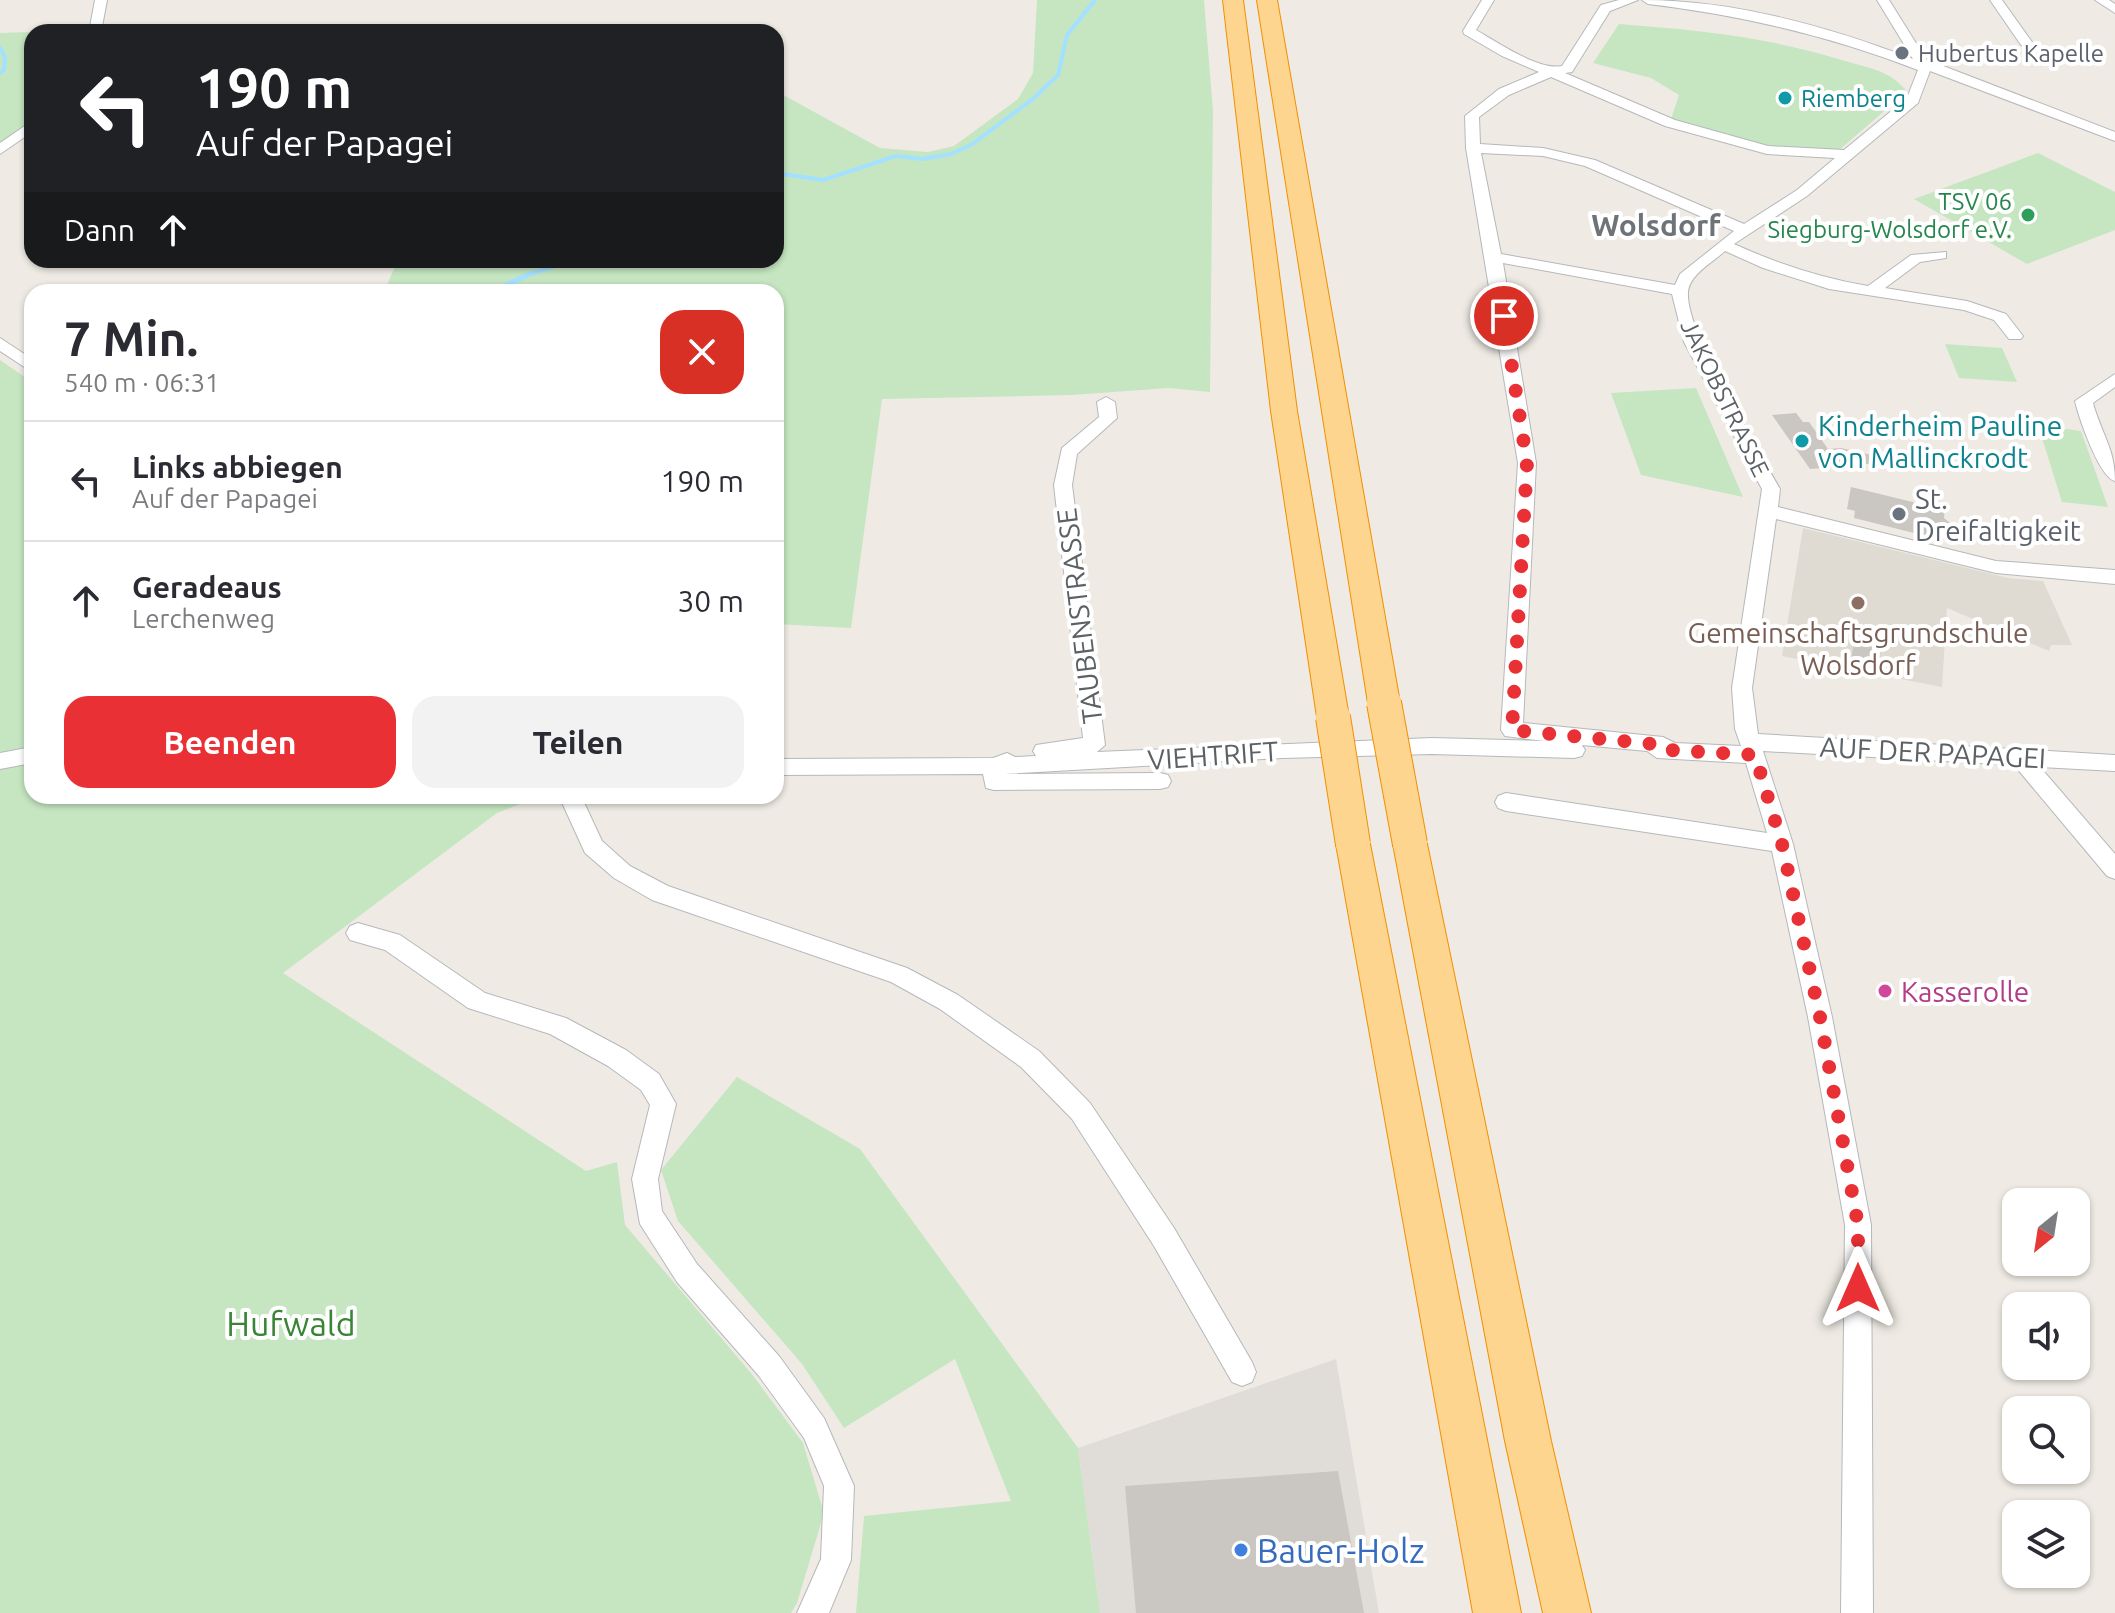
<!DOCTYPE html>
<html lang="de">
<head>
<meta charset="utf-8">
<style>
	:root { --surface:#fff; --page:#f2f2f3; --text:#2b2b33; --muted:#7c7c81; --line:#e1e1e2; --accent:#e93034 }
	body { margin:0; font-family:Ubuntu,sans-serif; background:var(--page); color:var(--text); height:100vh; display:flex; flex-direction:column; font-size:30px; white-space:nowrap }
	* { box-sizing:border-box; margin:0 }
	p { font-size:26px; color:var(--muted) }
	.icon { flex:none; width:44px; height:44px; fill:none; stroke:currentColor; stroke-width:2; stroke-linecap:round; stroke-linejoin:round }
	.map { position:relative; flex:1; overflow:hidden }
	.side { position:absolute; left:24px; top:284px; width:760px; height:520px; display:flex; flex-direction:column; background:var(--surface); border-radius:24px; box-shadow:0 2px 6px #0004 }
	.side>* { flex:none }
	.banner { position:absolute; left:24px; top:24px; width:760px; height:244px; border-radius:24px; box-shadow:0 2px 6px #0004; background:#202124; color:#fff; overflow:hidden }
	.needle { width:52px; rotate:210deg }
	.fabs { position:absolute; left:2002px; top:1188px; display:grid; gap:16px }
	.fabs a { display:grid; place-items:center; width:88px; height:88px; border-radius:16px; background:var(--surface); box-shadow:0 2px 6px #0004; font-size:40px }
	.pin { position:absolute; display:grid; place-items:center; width:68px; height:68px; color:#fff; margin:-34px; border:4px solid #fff; border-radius:50%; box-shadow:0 2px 8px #0007 }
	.me { position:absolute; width:88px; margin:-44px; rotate:0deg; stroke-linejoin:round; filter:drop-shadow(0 0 6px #0008) }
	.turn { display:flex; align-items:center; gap:28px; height:168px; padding:0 40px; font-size:36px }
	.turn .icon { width:104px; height:104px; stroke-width:2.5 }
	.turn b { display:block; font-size:56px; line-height:68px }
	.then { display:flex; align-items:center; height:76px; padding:0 40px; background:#0003; gap:16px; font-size:30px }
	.round { display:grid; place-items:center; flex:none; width:84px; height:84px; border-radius:24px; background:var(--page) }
	.headline { display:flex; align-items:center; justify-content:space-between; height:136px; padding:0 40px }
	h1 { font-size:48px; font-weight:600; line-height:60px }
	.primary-button { display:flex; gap:16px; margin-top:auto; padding:16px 40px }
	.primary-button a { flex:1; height:92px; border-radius:24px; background:var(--accent); color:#fff; font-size:32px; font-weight:600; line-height:92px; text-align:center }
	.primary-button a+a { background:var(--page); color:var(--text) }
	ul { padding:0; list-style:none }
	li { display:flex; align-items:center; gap:24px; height:120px; padding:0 40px; border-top:2px solid var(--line) }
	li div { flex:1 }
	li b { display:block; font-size:30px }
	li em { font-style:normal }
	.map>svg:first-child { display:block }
</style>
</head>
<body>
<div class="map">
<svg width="2115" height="1613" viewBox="0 0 2115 1613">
	<rect width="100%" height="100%" fill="#efebe4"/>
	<polygon fill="#e0ddd9" points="1336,1359 1379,1613 1100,1613 1078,1448"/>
	<polygon fill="#dfdad2" points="1803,528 2008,578 2043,581 2072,645 2051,645 2049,651 1947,608 1942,687 1782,656"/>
	<g fill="#c5e6c1">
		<polygon points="1037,0 1204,0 1213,111 1210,392 1169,388 1072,395 882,399 851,628 776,624 776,476 781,472 776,470 776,292 384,292 398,260 776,260 776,91 880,148 928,152 954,146 1018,99 1033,73"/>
		<path d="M 1619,24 C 1698,30 1769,37 1845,61 C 1869,68 1888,70 1905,89 L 1904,94 L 1838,151 L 1768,147 L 1670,122 L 1679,95 L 1651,78 L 1593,63 Z"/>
		<polygon points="91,30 32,32 32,121 0,147 0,33"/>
		<polygon points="2038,153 2115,192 2115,230 2027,264 1914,199"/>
		<polygon points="1945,344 2002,348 2017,382 1959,378"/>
		<polygon points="0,360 32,382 32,796 542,796 497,813 283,973 586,1171 617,1162 625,1225 751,1373 803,1443 824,1513 797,1603 791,1613 0,1613"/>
		<polygon points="1696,388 1743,497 1641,475 1611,393"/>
		<polygon points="2038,425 2081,431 2108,507 2062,502"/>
		<polygon points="737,1077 860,1149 1078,1448 1100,1613 856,1613 864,1516 1011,1501 955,1359 844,1428 802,1364 678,1221 661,1170"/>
	</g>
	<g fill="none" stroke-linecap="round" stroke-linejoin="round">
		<g stroke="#a4e0ff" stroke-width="4">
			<polyline points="0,48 5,57 4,70 0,73"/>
			<polyline points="776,173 823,180 896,156 922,159 951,154 971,145 1034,98 1058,75 1067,35 1095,0"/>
			<polyline points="527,275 559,265 602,260"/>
		</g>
		<g stroke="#a4e0ff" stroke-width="5">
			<polyline points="441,292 465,292"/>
			<polyline points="491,292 532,273"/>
		</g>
	</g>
	<g fill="#cac6c1">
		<polygon points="1796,413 1803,422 1809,422 1828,449 1841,448 1889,459 1889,462 1810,469 1772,415"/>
		<polygon points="1851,487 1925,505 1925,501 1945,506 1944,518 1955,527 1943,531 1943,540 1938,539 1934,543 1926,536 1854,518 1855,511 1847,509"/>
		<polygon points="1854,642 1881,649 1878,669 1851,662"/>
		<polygon points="1338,1471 1364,1613 1136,1613 1125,1486"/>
	</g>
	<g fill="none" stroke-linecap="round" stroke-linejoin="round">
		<defs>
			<g id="minor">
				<polygon points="95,0 107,0 101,32 89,32"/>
				<path d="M 1482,0 L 1494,0 L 1476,30 C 1497,42 1539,71 1562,66 L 1601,5 L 1619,0 L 1638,0 L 1610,11 L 1572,72 L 1565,73 L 1675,120 L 1768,146 L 1844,150 L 1907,98 L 1918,70 C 1830,36 1741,15 1648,4 L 1642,0 C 1734,0 1827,26 1913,59 L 1877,0 L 1889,0 L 1929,64 L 1938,64 L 2115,132 L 2115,141 L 1930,71 L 1918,103 L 1807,196 L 1734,244 C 1778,264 1821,278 1868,286 L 1911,255 L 1946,252 L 1946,258 L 1920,262 L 1885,288 L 1967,301 L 2006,314 L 2023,336 L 2021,339 L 2009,339 L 1994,320 L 1964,310 L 1829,289 L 1763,268 L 1725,251 C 1713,262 1689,275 1688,292 C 1685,332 1758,449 1780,489 L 1778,507 L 1996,561 L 2115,570 L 2115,584 L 1996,573 L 1776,519 L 1752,688 L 1758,734 L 2115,755 L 2115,771 L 2040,767 L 2115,854 L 2115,879 L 2107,876 L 2014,765 L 1763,751 L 1793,844 L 1832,1017 L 1871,1225 L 1873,1613 L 1841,1613 L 1845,1225 L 1808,1017 L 1772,851 L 1506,811 L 1498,808 L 1495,802 L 1498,796 L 1506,793 L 1767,833 L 1746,763 L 1657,758 L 1647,751 L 1582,745 L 1585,750 L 1582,756 L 1574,758 L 1432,754 L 1282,758 L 1005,774 L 1160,773 L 1168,775 L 1171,781 L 1168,787 L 1160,789 L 994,790 L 986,788 L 983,774 L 776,775 L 776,759 L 993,758 L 1007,753 L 1015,757 L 1036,756 L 1033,751 L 1036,745 L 1083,738 L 1054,485 L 1062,448 L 1099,417 L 1097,402 L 1106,397 L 1115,402 L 1117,418 L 1077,454 L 1072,485 L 1105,745 L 1097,752 L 1432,738 L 1545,741 L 1505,736 L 1501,730 L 1518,463 L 1466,148 L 1465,116 L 1499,89 L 1539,72 L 1502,56 L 1464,34 L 1463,31 ZM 1551,77 L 1665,126 L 1767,154 L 1835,158 L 1797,190 L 1744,224 L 1595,160 L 1543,148 L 1480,144 L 1479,117 L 1509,95 ZM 1481,153 L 1543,156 L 1585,166 L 1734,231 L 1680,274 L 1675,285 L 1501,254 ZM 1503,263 L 1672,294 L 1684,342 L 1762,489 L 1732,688 L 1735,729 L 1741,746 L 1675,743 L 1663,737 L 1523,723 L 1536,463 Z"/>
				<polygon points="1990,0 2002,0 2032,42 2031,45 2021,45"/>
				<polygon points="2095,0 2109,0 2115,4 2115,13"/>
				<polygon points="32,121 32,132 0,154 0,143"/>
				<polygon points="0,338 32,359 32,372 0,351"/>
				<path d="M 2115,374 L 2115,387 L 2093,403 C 2101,433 2115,448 2115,481 C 2099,477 2079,418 2075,401 Z"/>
				<polygon points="32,747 32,763 0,769 0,753"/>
				<polygon points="559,796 581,796 602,841 630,866 668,886 907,968 958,995 1039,1051 1090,1103 1174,1228 1252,1362 1256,1372 1252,1382 1242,1386 1232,1382 1154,1246 1072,1119 1021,1067 940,1009 891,982 652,900 614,878 585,853"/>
				<polygon points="358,923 400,935 485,993 566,1018 626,1050 659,1074 676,1104 658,1179 662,1211 697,1264 779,1356 824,1418 854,1486 851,1560 829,1613 797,1613 821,1559 824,1486 804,1438 759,1376 677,1282 640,1224 632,1179 650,1105 641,1090 608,1066 550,1034 468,1008 385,950 350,940 346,933 350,926"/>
			</g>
			<g id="highway">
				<polygon points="1223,0 1243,0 1297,411 1349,717 1344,725 1333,729 1322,725 1317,717 1271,411"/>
				<polygon points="1257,0 1277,0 1400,703 1395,711 1384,715 1373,711 1368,703"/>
				<polygon points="1353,830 1365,834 1370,844 1521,1613 1473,1613 1336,844 1341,834"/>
				<polygon points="1410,830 1422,834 1427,844 1551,1441 1591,1613 1543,1613 1505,1441 1393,844 1398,834"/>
			</g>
		</defs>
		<use href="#minor" stroke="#b5b8bb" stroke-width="2"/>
		<use href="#highway" stroke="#f28f01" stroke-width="2"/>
		<use href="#minor" fill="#fff" fill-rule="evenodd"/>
		<use href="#highway" fill="#fdd58e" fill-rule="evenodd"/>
		<defs>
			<g id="highway-bridge">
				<polyline points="1384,703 1410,844"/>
				<polyline points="1333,717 1353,844"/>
			</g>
		</defs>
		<use href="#highway-bridge" stroke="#f28f01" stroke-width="36" stroke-linecap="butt"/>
		<use href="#highway-bridge" stroke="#fdd58e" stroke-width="34"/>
	</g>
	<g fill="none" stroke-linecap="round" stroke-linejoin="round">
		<polyline stroke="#e93034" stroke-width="14" stroke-dasharray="0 25.2" points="1504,316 1527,463 1512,730 1663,745 1669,750 1755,755 1782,844 1820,1017 1858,1225 1858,1288"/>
	</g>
	<g fill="#6b7280" stroke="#fff" stroke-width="3">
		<circle cx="1902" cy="53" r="8"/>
		<circle cx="1899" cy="514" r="8"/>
	</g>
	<g fill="#0f9aa8" stroke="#fff" stroke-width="3">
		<circle cx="1785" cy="98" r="8"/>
		<circle cx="1802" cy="441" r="8"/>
	</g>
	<circle fill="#2e9e5b" stroke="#fff" stroke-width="3" cx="2028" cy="215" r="8"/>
	<circle fill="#8d6e63" stroke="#fff" stroke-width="3" cx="1858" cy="603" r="8"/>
	<circle fill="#d1479c" stroke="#fff" stroke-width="3" cx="1885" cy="991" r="8"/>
	<circle fill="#3f7fe0" stroke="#fff" stroke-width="3" cx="1241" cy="1550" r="8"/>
	<g text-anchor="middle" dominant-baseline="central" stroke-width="8" stroke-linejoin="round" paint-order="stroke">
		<g font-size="24" fill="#5b616d" stroke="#fff" text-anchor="start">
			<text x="1918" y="53">Hubertus Kapelle</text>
		</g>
		<g font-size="24" fill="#0d838f" stroke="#fff" text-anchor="start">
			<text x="1801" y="98">Riemberg</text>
		</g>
		<g font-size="24" fill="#27864d" stroke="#fff" text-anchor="end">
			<text x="2012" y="201">TSV 06<tspan x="2012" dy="28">Siegburg-Wolsdorf e.V.</tspan></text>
		</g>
		<g font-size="24" fill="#5c6165" stroke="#fff">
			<text transform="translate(1725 398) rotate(64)">JAKOBSTRASSE</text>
		</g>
		<g font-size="28" fill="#0d838f" stroke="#fff" text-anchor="start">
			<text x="1818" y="425">Kinderheim Pauline<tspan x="1818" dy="32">von Mallinckrodt</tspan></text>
		</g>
		<g font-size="28" fill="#5b616d" stroke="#fff" text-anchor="start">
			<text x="1915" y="498">St.<tspan x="1915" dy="32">Dreifaltigkeit</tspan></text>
		</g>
		<g font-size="28" fill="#5c6165" stroke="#fff">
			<text transform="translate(1079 616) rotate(-97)">TAUBENSTRASSE</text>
			<text transform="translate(1933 752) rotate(3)">AUF DER PAPAGEI</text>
			<text transform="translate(1213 755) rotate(-4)">VIEHTRIFT</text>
		</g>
		<g font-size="28" fill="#785e54" stroke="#fff">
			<text x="1858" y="632">Gemeinschaftsgrundschule<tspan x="1858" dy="32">Wolsdorf</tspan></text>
		</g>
		<g font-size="28" fill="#b23c85" stroke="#fff" text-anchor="start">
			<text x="1901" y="991">Kasserolle</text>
		</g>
		<g font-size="30" font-weight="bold" fill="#6d7377" stroke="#fff">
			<text x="1656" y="225">Wolsdorf</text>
		</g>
		<g font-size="34" fill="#398435" stroke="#fff">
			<text x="291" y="1323">Hufwald</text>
		</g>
		<g font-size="34" fill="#366cbe" stroke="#fff" text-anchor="start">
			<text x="1257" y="1550">Bauer-Holz</text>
		</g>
	</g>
</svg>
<div class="fabs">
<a><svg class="needle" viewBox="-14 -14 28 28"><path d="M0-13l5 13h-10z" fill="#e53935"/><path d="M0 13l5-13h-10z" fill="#7c7c81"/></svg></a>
<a><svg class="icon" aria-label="sound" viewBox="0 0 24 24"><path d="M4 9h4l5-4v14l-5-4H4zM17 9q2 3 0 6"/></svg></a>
<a><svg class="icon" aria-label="search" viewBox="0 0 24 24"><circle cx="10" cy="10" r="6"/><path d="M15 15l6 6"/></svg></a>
<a><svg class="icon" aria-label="layers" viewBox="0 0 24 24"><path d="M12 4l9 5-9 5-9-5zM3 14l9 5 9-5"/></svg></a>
</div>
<div class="pin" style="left:1504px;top:316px;background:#d93025"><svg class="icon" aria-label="arrive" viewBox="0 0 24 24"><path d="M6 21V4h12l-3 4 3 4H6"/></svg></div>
<svg class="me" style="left:1858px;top:1288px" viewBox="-20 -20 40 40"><path d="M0-17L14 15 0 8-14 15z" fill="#e93034" stroke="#fff" stroke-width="4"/></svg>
<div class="banner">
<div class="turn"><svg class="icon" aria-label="left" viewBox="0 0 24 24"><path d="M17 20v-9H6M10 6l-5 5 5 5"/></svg><div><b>190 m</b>Auf der Papagei</div></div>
<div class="then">Dann<svg class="icon" aria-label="ahead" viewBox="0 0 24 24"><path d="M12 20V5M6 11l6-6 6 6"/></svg></div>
</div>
<section class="side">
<div class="headline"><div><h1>7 Min.</h1><p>540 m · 06:31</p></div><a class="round" style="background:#d93025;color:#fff"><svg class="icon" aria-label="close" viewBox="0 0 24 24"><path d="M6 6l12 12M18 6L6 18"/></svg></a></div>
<ul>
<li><svg class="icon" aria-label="left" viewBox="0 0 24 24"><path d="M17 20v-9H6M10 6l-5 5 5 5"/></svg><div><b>Links abbiegen</b><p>Auf der Papagei</p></div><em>190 m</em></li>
<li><svg class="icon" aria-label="ahead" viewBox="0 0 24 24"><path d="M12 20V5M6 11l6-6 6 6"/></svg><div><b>Geradeaus</b><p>Lerchenweg</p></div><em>30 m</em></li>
</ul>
<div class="primary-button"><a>Beenden</a><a>Teilen</a></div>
</section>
</div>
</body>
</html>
